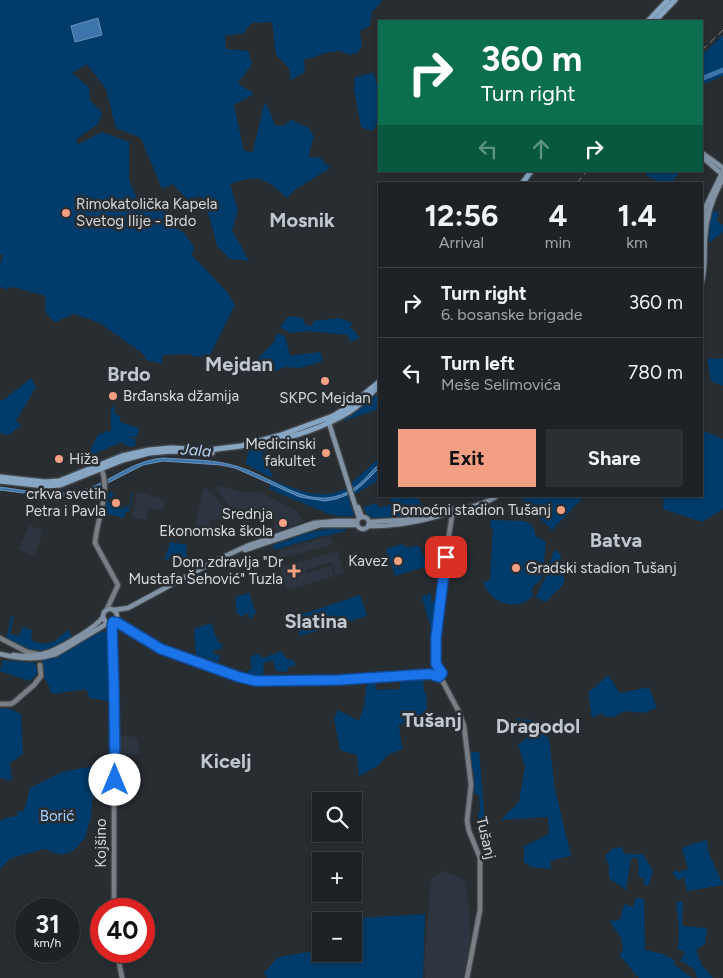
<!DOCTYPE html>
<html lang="en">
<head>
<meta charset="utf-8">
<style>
	:root { --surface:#1e2226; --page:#2b2f32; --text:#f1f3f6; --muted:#a1a4a7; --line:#3c3f43; --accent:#f39f83 }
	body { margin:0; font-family:Figtree,sans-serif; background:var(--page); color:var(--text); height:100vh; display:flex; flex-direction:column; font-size:19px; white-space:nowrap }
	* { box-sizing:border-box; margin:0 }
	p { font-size:16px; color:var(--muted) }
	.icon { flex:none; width:28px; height:28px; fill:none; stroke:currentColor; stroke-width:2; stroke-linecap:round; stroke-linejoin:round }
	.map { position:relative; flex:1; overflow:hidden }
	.sheet { position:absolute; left:378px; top:182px; width:325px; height:315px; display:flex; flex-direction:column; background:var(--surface); border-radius:0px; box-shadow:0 2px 8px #0003,0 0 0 1px var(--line) }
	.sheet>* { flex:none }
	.top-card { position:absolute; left:378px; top:20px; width:325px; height:152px; border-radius:0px; box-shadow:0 2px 8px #0003,0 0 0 1px var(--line); background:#0b6e4f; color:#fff; overflow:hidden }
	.fabs { position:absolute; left:312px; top:792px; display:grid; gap:10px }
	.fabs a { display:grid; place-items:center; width:50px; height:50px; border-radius:0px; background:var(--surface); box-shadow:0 2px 8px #0003,0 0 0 1px var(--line); font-size:25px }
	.speed { position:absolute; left:15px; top:898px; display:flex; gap:10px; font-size:25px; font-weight:700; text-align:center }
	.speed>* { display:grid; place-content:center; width:65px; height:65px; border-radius:50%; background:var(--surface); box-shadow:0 2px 8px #0003,0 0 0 1px var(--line); line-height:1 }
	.speed small { font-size:12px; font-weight:400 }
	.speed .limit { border:8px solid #d22; background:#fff; color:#111 }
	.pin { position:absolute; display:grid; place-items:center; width:42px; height:42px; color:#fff; margin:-21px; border-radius:10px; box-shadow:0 2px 8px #0006 }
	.me { position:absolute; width:55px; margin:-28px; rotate:0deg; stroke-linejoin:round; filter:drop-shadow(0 0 4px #0008) }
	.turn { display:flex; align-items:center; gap:18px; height:105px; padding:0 20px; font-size:22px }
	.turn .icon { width:65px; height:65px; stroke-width:2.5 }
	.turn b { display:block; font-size:35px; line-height:42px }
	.lanes { display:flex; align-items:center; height:48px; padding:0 20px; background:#0003; justify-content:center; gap:25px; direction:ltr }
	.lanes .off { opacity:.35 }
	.eta { display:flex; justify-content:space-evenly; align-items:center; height:85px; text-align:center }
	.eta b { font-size:30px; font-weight:700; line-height:35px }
	.button { display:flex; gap:10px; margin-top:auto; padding:10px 20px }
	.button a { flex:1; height:58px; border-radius:0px; background:var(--accent); color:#111; font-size:20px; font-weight:700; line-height:58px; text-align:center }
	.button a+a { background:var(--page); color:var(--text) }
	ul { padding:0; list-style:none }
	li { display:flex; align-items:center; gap:15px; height:70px; padding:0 20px; border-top:1px solid var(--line) }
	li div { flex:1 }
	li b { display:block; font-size:19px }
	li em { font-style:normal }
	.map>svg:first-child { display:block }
</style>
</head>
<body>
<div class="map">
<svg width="723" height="978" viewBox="0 0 723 978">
	<rect width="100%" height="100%" fill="#282d32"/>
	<g fill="#2d3640">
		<polygon points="220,485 241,492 260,492 298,512 302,522 266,535 265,533 260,535 259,531 275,525 270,513 244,522 241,513 237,511 236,508 232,509 216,489"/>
		<polygon points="203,488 208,489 233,517 228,521 210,519 207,535 194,533"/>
		<polygon points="137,492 166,500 163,511 149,508 146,520 132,517"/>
		<polygon points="29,525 43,531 34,556 19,549"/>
		<polygon points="330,536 333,544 281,559 278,551"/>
		<polygon points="337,551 344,573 336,575 331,562 306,570 307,573 331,566 334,576 287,590 280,568"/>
		<polygon points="116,735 136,737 141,754 115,754"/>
		<polygon points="443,871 465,880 470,915 470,943 463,978 425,978 424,963 431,878"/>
	</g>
	<g fill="#003c6b">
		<path d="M 0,0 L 383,0 L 372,12 L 370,26 L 360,31 L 362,46 L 357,53 L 350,55 L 340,51 L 329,52 L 304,60 L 305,72 L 291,80 L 289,68 L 276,55 L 272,22 L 251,23 L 244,33 L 225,36 L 226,49 L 248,51 L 252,64 L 238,83 L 254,94 L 234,105 L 244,151 L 253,152 L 264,104 L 266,103 L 275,125 L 283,126 L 291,120 L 309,128 L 314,137 L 308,157 L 319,157 L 330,168 L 295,190 L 287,198 C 264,177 260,174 230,184 L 238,210 L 232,230 L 249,261 L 230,259 L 217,246 L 210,219 L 201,196 L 187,199 L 173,184 L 162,189 L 141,138 L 116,128 L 106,89 L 87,64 L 72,73 L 89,87 L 90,100 L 102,112 L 99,123 L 77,139 L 77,145 L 102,132 L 129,142 L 129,180 L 140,206 L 158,207 L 169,214 L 170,224 L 184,233 L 194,247 L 192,255 L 226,291 L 235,305 L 210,355 L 195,357 L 189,354 L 163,355 L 162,364 L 147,360 L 142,353 L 98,322 L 74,314 L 55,322 C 44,311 44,311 46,296 L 13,287 L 7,289 L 0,287 L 0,265 L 3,255 L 0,255 Z"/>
		<polygon points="723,35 723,76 701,85 701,56"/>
		<path d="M 374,73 C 379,91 384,115 373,131 L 361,127 L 354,90 L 355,77 Z"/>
		<polygon points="646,171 680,171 671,184 663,184 646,175"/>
		<polygon points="713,210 719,213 717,221 723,225 723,232 709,243 709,218"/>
		<polygon points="289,316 303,318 304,324 312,326 314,321 340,318 352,323 350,327 360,338 351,342 347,335 309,331 290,333 280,327"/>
		<polygon points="276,333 285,336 290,356 320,352 323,359 320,362 300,368 284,367 271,373 265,363 252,369 250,366 275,341"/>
		<polygon points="723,358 723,386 711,381 707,359"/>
		<polygon points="31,378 36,387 16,421 21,425 9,435 0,433 0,400 2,401"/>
		<polygon points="379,393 379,409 343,421 343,419"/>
		<polygon points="115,404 114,413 120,417 120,422 139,428 137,437 124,438 136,439 135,447 126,446 122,442 87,457 98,435 108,431 111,432 111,410"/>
		<polygon points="701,430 723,439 723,509 702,522 663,509 664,496 701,496"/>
		<polygon points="265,446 267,451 262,453 267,467 273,475 271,478 246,464 248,451"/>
		<polygon points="379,458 379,480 354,495 350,484"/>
		<path d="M 272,480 C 289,486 308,496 326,494 C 333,494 339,491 346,489 L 354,516 L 337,516 L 329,514 L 269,489 Z"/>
		<path d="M 112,491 L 113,496 L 108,499 C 110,508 119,508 128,509 L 122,506 L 129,507 L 132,495 L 128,491 L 133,494 L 129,512 L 126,512 L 124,518 L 103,513 L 107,495 Z"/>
		<path d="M 394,496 C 413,496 417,491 424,511 L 406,515 L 405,512 L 401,513 L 401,516 C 390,517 379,519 368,516 L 363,507 L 377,503 L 379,508 L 392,504 L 390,497 Z"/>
		<polygon points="525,496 579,496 582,499 552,530 536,514 545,505 544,504 535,513 522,499"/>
		<path d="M 491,520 L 525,521 L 532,525 L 535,531 L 535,537 L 541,538 L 546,543 L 542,579 L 534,586 L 531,592 L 534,595 C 516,613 491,604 483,582 L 490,580 L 493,528 L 490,527 Z"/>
		<polygon points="326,529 345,529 346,531 326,536 326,535 274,550 273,545 307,533"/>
		<polygon points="170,542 187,545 186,553 189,560 185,562 173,553 168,560 165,559"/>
		<polygon points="402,544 407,548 419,546 428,566 395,576 386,549"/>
		<polygon points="555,550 561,555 560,569 565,580 562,586 545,602 536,597 545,578 547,563 551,562 553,552"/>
		<polygon points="249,593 256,614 252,615 253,618 250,619 248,613 240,617 239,613 237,614 235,597"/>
		<polygon points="431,593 431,601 435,601 431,637 429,636 431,629 422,597"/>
		<polygon points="360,595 367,616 300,636 294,617"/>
		<path d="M 11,616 L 14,616 L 10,634 L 20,636 L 22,627 L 32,630 L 31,638 L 33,641 C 52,647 54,642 68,630 L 72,637 C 41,655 38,654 6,639 Z"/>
		<polygon points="211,623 218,642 223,645 222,649 214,650 213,654 220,655 219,662 196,655 194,629"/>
		<polygon points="101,629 104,632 113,632 114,702 90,698 86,689 52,694 46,680 41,676 40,665 43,660 59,655"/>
		<polygon points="281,651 287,659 294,660 295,666 288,667 287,672 276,671 273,660 264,663 263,677 246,674 252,667 250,657 258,654 264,658"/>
		<polygon points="3,660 35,663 38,672 30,681 0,671"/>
		<polygon points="608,675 620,693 649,687 657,708 644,713 624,711 614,717 605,717 602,713 592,718 588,693"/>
		<polygon points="400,678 423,678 424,690 427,696 426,716 399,725 402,750 389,754 376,767 359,776 357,755 340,750 334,718 338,710 359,721 364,706 367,681 375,680 376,690 400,689"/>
		<polygon points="0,708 10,709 21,714 23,754 10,763 12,781 0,778"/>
		<polygon points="516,719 533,720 549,739 555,789 571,856 550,861 551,869 532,867 524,862 524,846 549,834 548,817 501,820 519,802 525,767 518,744 522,742 532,732"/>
		<polygon points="467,752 479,752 485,820 478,818 480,808 479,795 474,793 474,775"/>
		<polygon points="95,766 91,817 85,838 73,851 61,855 45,849 11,858 0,869 0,822 5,818 18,816 17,812 24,811 30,788 62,772"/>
		<polygon points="707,840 708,851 723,885 687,891 684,877 678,880 672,873 676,870 678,872 688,869 682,848 695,843"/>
		<polygon points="621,847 625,854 643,854 653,871 649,885 644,885 643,877 639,877 638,858 631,858 626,890 609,878 609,866 605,856 613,848"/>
		<polygon points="636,898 644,899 645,950 663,954 673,959 675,965 692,978 639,978 619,955 623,951 621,937 609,921 620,920 624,904 633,907"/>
		<polygon points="683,901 682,926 707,928 705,944 696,950 701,964 713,978 697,978 694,969 680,960 685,953 678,949 679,928 676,902"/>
		<polygon points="425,914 423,978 267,978 264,973 278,957 321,950 321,954 354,954 354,921 325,920"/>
	</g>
	<g fill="#3c75ab" stroke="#6a93ba">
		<polygon points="98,18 102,35 75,42 71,26"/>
		<path d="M 163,458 C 189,460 215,459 239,467 C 280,480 314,517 357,486 C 365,480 371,471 379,464 L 379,468 L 363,484 L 352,493 L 336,499 L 325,501 L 300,497 L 235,468 L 221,465 L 163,461 L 143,465 L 100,487 L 71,496 L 56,497 L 0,490 L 0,487 C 30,491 63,499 92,487 C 116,477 136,460 163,458 Z"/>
	</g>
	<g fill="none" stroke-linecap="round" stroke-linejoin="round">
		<polyline stroke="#3c75ab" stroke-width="5" points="701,79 723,70"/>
		<defs>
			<g id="tertiary">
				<path d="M 101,467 C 111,493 97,517 95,543 L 118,585 L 107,609"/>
				<polyline points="113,622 112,627 114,690 114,909"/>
				<polyline points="114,622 118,623 161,649 239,677 256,681 338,680 430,674"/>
				<polyline points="0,638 27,652 38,654"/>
				<polyline points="436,664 436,637 439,600 453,509"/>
				<circle cx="438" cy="673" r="4.5"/>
				<polyline points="442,680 459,712 464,726 471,785 467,821 469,831 480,858 480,910 467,978"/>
				<polyline points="0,704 10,704 13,703 34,685 41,676 40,665"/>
				<polyline points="117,951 122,978"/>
			</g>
			<g id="secondary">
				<polyline points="701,152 723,168"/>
				<polyline points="701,156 723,175"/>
				<polyline points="701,236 706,206 723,171"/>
				<polyline points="701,255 701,265"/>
				<path d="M 701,285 C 706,269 704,255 705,238 C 706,217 712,198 723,179"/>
				<polyline points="328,420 359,518"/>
				<polyline points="358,507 362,517"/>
				<circle cx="363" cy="523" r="6"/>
				<polyline points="369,522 403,520 449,510"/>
				<path d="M 368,526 C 397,527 425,520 453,512 C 467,508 484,505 497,496"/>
				<polyline points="245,550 320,525 357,525"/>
				<circle cx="110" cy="616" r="7"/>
				<polyline points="114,610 128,608 221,558 247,546 314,523 337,521 357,521"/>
				<path d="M 0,654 C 20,659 36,660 56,654 L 108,623"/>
				<path d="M 13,655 C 42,659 57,650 81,635 C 89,630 97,625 103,617"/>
			</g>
			<g id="primary">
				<polyline points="648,21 668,0"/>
				<polyline points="655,21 675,0"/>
				<polyline points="522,184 531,171"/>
				<path d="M 260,445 C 290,437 322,429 349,412 C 360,405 369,395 379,386"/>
				<polyline points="0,477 45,482 59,481 122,456 149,450 171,448 208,450 241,446 281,435 333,416 350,406 379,382"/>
				<polyline points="0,481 45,486 60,485 123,460 149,453 172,451 212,453"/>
			</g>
		</defs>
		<use href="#tertiary" stroke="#44484c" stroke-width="7"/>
		<use href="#secondary" stroke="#44484c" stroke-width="7"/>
		<use href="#primary" stroke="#44484c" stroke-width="8"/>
		<use href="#tertiary" stroke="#787e84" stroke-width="4.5"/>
		<use href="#secondary" stroke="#8092a4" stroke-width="4.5"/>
		<use href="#primary" stroke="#87a6c4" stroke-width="5"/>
		<g stroke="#82868b" stroke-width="1" stroke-dasharray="8 4" stroke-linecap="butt">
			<polyline points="701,51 723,30"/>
			<polyline points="576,184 587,171"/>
		</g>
	</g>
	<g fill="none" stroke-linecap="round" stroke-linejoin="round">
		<defs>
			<polyline id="route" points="115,780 114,690 112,627 113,622 118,623 161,649 239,677 256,681 338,680 430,674 439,677 442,673 436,664 436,637 446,557"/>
		</defs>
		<use href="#route" stroke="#114b97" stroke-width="12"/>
		<use href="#route" stroke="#1a73e8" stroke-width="9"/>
	</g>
	<g fill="#f39f83" stroke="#282d32" stroke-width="2">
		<circle cx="66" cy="213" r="5"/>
		<circle cx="325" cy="381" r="5"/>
		<circle cx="113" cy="396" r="5"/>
		<circle cx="326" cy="453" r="5"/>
		<circle cx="59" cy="459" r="5"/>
		<circle cx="116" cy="503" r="5"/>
		<circle cx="561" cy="510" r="5"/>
		<circle cx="283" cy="523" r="5"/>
		<circle cx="398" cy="561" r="5"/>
		<circle cx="516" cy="568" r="5"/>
		<path d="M291.5 563.5h5v5h5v5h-5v5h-5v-5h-5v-5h5z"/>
	</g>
	<g text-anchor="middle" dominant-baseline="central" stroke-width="5" stroke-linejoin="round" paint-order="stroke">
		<g font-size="15" fill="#d5d8dc" stroke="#282d32" text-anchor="end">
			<text x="76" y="204" text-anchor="start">Rimokatolička Kapela<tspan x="76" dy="17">Svetog Ilije - Brdo</tspan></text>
			<text x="123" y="396" text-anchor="start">Brđanska džamija</text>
			<text x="325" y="398" text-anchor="middle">SKPC Mejdan</text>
			<text x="316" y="444">Medicinski<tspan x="316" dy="17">fakultet</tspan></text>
			<text x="69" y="459" text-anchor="start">Hiža</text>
			<text x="106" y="494">crkva svetih<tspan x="106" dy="17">Petra i Pavla</tspan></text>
			<text x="551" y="510">Pomoćni stadion Tušanj</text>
			<text x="273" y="514">Srednja<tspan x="273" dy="17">Ekonomska škola</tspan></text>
			<text x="388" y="561">Kavez</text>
			<text x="283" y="562">Dom zdravlja "Dr<tspan x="283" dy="17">Mustafa Šehović" Tuzla</tspan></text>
			<text x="526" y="568" text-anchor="start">Gradski stadion Tušanj</text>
		</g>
		<g font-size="15" fill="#a4d1ff" stroke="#282d32">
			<text x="57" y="816">Borić</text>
		</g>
		<g font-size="15" fill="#d5d8dc" stroke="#282d32">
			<text transform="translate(486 838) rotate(77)">Tušanj</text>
			<text transform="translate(101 843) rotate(-90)">Kojšino</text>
		</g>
		<g font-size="16" font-style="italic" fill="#b8d6f4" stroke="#282d32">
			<text transform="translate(196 450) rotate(5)">Jala</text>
		</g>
		<g font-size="20" font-weight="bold" fill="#c1c7ce" stroke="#282d32">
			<text x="302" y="220">Mosnik</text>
			<text x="239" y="364">Mejdan</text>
			<text x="129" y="374">Brdo</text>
			<text x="616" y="540">Batva</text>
			<text x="316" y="621">Slatina</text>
			<text x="432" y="720">Tušanj</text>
			<text x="538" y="726">Dragodol</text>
			<text x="226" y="761">Kicelj</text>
		</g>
	</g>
</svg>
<div class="fabs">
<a><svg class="icon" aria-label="search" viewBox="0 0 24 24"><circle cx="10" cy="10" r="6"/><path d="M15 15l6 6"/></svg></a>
<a>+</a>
<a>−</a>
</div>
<div class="speed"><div>31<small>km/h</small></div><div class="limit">40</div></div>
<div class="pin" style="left:446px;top:557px;background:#d93025"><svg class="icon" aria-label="arrive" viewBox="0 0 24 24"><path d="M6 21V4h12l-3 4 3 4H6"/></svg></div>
<svg class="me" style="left:115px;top:780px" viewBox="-20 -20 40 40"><circle r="19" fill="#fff"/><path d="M0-13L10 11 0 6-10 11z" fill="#1a73e8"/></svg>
<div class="top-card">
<div class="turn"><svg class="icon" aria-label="right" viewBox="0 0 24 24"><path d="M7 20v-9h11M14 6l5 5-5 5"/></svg><div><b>360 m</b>Turn right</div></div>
<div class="lanes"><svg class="icon off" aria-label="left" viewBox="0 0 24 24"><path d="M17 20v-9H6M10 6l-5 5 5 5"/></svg><svg class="icon off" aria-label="ahead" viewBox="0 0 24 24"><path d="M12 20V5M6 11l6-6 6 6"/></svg><svg class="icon" aria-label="right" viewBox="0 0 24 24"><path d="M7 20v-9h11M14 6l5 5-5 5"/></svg></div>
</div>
<section class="sheet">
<div class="eta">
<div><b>12:56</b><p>Arrival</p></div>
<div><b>4</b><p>min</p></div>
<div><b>1.4</b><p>km</p></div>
</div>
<ul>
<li><svg class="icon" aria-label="right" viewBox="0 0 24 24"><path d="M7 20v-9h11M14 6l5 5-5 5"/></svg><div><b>Turn right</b><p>6. bosanske brigade</p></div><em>360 m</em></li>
<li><svg class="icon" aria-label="left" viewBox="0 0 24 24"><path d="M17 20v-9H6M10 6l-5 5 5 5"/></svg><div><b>Turn left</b><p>Meše Selimovića</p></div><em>780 m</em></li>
</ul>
<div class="button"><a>Exit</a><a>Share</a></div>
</section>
</div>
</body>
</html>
